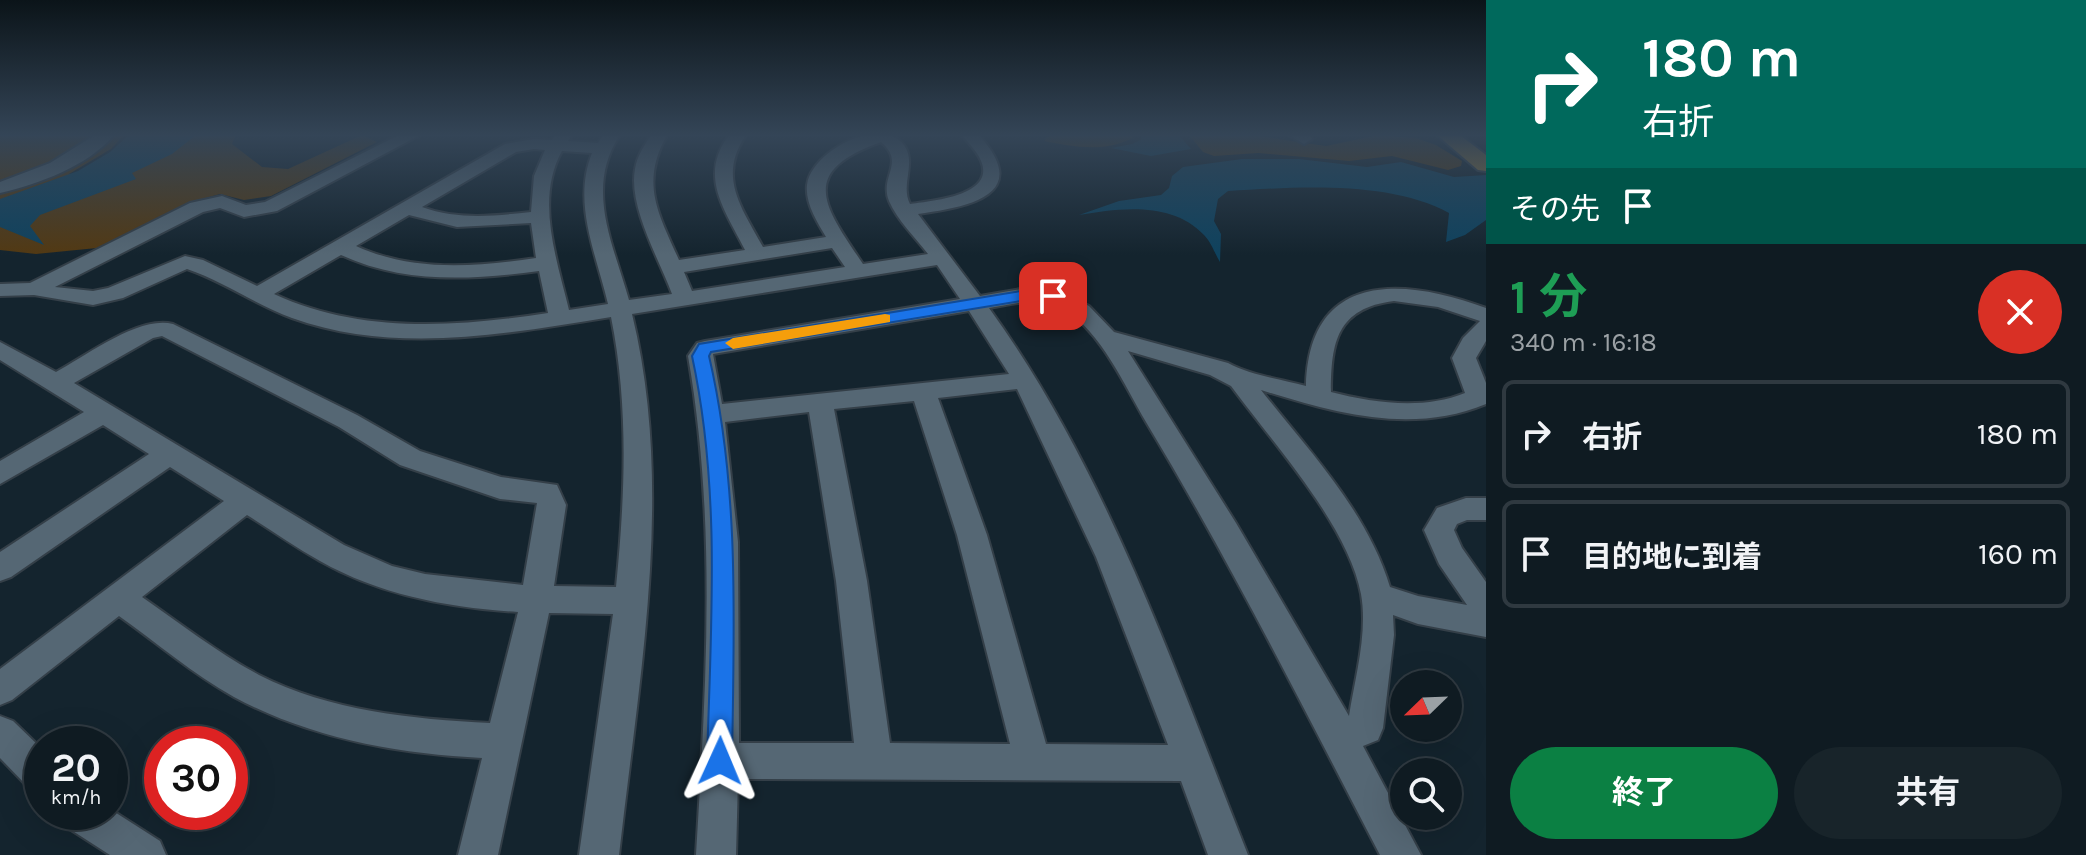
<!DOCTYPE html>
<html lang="ja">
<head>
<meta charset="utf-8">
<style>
	:root { --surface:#0f1b22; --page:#18242a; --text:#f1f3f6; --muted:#9ba1a5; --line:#2f3940; --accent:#0b8043 }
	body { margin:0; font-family:Karla,"Noto Sans JP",sans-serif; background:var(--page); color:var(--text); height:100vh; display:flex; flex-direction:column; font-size:30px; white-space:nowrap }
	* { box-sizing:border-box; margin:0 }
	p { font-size:26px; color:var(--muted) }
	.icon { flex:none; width:44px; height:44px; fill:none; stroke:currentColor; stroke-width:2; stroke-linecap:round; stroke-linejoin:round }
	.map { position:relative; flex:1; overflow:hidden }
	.side { display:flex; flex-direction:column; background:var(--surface); width:600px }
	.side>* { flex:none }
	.banner { background:#00695c; color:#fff; overflow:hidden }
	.needle { width:52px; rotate:247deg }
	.tools { position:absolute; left:1390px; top:670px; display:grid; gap:16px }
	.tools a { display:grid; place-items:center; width:72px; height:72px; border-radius:50%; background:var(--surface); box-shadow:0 8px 32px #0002,0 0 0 2px var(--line); font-size:40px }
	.speed { position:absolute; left:24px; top:726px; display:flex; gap:16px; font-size:40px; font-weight:700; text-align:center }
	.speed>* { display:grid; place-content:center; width:104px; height:104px; border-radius:50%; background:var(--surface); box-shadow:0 8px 32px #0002,0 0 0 2px var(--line); line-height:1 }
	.speed small { font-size:20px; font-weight:400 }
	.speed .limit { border:12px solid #d22; background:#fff; color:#111 }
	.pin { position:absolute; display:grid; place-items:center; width:68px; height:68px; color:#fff; margin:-34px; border-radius:16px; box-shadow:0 4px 12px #0006 }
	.me { position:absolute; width:88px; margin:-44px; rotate:1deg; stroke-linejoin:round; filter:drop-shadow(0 0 6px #0008) }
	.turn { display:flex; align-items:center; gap:28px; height:168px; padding:0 24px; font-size:36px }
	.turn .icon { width:104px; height:104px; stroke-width:2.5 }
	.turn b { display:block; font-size:56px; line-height:68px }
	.then { display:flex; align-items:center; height:76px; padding:0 24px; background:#0003; gap:16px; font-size:30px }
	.round { display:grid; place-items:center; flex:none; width:84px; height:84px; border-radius:42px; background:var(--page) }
	.head { display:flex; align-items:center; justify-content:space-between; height:136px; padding:0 24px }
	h1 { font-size:48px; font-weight:700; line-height:60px; color:#1e9e55 }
	.button { display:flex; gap:16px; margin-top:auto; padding:16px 24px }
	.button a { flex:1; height:92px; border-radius:48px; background:var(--accent); color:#fff; font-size:32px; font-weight:700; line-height:92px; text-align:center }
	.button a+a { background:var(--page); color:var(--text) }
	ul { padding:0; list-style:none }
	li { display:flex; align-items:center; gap:24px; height:108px; margin:0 16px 12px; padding:0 8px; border:4px solid var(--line); border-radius:12px }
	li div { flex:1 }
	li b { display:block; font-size:30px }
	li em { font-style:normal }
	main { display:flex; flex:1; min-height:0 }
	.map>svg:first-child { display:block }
</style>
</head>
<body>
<main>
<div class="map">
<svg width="1486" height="855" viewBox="0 0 1486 855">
	<rect width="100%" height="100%" fill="#14242e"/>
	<g fill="#523913">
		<polygon points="0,135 124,135 111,149 69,174 115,173 191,135 236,135 232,144 262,167 288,169 362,135 377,142 271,196 244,200 220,194 195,201 97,248 36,254 0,250"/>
		<path d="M 1050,135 L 1133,135 L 1134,137 C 1107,153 1073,147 1044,141 Z"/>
		<polygon points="1189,135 1251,135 1326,146 1378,135 1416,138 1436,145 1462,161 1461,166 1448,170 1392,156 1349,161 1258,153 1214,156 1203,152"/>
	</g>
	<g fill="#0e425e">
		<polygon points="129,135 196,135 172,154 132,173 136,179 40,215 30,226 44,245 0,227 0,199 78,171 110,152"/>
		<polygon points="1140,135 1179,135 1191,149 1151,156 1111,148 1132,144 1142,139"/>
		<path d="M 1242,159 L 1299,159 L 1367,167 L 1401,162 L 1454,177 L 1486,175 L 1486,220 L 1465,235 L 1446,242 L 1449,213 C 1389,180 1295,187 1228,191 L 1218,199 L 1214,221 L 1221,234 L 1220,262 C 1215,254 1211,242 1204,235 C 1172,201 1120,208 1079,215 L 1119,201 L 1161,195 L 1169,188 L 1172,176 L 1183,167 Z"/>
	</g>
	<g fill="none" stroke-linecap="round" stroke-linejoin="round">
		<defs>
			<g id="minor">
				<path d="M 95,135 L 114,135 C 88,166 39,184 0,193 L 0,182 L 50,163 Z"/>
				<path d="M 399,135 L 420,135 L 277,211 L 244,217 L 220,208 L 203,212 L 55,287 L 93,291 L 108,288 L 185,256 L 203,260 L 257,286 L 505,144 L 534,139 L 552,140 L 556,135 L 572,135 L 568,141 L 598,143 L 603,135 L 620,135 C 584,188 614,246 629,300 L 672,294 C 659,259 628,206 635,169 C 637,156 644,146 651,135 L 667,135 C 640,183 658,213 679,260 L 745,250 C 725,210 698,176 729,135 L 746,135 C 717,177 742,208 763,247 L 826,237 C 817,222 805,203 807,185 C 811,151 881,115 904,145 C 917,163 900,184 910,204 C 931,201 996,196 981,161 C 977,151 968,143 962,135 L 979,135 C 1033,195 969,207 918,214 L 980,296 L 1033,287 L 1063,293 L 1089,306 L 1114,332 L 1228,363 C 1250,375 1280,379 1306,386 C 1309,271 1402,277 1486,308 L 1486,341 L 1476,358 L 1486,383 L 1486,404 C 1411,435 1335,413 1261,390 C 1309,451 1367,511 1390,587 L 1418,596 L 1467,605 L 1439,564 L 1424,530 L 1437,508 L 1466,498 L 1486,498 L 1486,520 L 1467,520 L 1457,524 L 1454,530 L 1462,548 L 1486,582 L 1486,637 L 1418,624 L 1393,615 L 1394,635 L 1383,728 L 1378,740 L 1363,746 L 1421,855 L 1380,855 C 1304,709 1231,563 1146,422 C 1125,386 1101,332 1065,310 C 1041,295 1015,304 989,308 C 1107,471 1174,669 1248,855 L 1208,855 L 1181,781 L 738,779 L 736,855 L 696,855 C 706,687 717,523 688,356 L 697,343 L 705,341 L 960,299 L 937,265 L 632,314 C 675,490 639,677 619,855 L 579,855 L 613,614 L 549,613 L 498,855 L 458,855 L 482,758 C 397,754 310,738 234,697 C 193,674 157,643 119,616 L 12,700 L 0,705 L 0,669 L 224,501 L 170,467 L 11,577 L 0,581 L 0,552 L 149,454 L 103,425 L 0,484 L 0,461 L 84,412 L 0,360 L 0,342 L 56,372 C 86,356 139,315 173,324 L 357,415 L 420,451 L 501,477 L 557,485 L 566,505 L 554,586 L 616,587 C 625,497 629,406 611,317 C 506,334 395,355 292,318 C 256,305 223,281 187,269 L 123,298 L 93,305 L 34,295 L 0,296 L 0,284 L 30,283 L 190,203 L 222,196 L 246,205 L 265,202 ZM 881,142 C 906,163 879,176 889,201 C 897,220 916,238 928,254 L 863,264 C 824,206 797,172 881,142 ZM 534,149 L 545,150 L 534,176 L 531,212 C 495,216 457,220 422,207 L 516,152 ZM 562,151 L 592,153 C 572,203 596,253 608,304 L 569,310 C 557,260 535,199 562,151 ZM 409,215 L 457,227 L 531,223 L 536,258 C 475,267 413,272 356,246 ZM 832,248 L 845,267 L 692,291 L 684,272 ZM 341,255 C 404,284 471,280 539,271 L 548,313 C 457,327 360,334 274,294 ZM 1394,301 L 1438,307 L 1480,321 L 1463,338 L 1452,358 L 1465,393 C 1423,410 1374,403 1331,392 C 1331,342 1337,308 1394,301 ZM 969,311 L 1009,374 L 722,404 L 713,354 ZM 162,336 L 339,427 L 400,465 L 500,499 L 537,503 L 523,585 L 425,574 L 392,566 L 344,545 L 74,383 L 153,338 ZM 1128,351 L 1210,375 L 1231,386 C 1273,443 1348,525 1361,594 C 1368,633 1355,678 1349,716 L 1236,523 ZM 1017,389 L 1096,557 L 1168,745 L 1046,744 L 987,535 L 938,398 ZM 914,401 L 957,535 L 1010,744 L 890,743 L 867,581 L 834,409 ZM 809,412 L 836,581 L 854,743 L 739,743 L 738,542 L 725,422 ZM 247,515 C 271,530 295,547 320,561 C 380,595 450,608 518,612 L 490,723 C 412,719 330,711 259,675 C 218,653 181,624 142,597 Z"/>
				<polygon points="1289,135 1309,135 1312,139 1304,144"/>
				<polygon points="0,716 13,721 42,749 42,794 29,788 0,758"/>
				<polygon points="110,809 160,841 166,855 110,855 65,826 60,812 110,812"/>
			</g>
			<polygon id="major" points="1437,135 1460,135 1486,155 1486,171 1478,170"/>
		</defs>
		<use href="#minor" stroke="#343f48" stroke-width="4"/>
		<use href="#major" stroke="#343f48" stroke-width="4"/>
		<use href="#minor" fill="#556774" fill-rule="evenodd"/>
		<use href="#major" fill="#8f743a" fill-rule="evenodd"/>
	</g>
	<linearGradient id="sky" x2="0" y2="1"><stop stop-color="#0b1419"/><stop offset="0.53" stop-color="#344557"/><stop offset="1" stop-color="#344557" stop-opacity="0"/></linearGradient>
	<rect width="1486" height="255" fill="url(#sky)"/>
	<path fill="#1a73e8" stroke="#114b97" stroke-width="2" d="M 1033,289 L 1053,291 L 1060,296 L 1053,300 L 1033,299 L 711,352 L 709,356 C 740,489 734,625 732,761 L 729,770 L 720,773 L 711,770 L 707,761 C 711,625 721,490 692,356 L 699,344 Z"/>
	<polygon fill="#f59e0b" points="885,314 890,315 890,322 733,349 725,343 733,338"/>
</svg>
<div class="tools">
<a><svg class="needle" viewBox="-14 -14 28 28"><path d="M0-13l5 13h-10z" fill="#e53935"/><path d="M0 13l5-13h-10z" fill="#9ba1a5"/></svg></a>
<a><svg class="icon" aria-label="search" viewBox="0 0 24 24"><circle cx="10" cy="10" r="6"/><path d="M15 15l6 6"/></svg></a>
</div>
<div class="speed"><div>20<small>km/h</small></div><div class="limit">30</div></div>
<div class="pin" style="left:1053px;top:296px;background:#d93025"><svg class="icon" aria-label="arrive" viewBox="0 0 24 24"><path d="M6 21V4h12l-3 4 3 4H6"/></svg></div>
<svg class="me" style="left:720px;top:761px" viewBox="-20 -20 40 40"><path d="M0-17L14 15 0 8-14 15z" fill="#1a73e8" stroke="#fff" stroke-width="4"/></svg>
</div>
<section class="side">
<div class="banner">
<div class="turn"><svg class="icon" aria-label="right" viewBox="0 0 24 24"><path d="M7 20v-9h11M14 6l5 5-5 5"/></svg><div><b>180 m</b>右折</div></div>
<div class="then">その先<svg class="icon" aria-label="arrive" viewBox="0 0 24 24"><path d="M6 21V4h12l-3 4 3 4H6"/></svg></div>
</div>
<div class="head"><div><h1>1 分</h1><p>340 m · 16:18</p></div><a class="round" style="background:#d93025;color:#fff"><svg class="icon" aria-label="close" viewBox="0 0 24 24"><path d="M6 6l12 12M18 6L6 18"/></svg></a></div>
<ul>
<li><svg class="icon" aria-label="right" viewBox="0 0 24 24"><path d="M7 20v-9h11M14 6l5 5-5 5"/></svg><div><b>右折</b></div><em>180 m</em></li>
<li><svg class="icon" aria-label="arrive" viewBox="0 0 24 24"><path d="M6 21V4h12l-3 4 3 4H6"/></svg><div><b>目的地に到着</b></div><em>160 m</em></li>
</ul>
<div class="button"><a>終了</a><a>共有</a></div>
</section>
</main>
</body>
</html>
